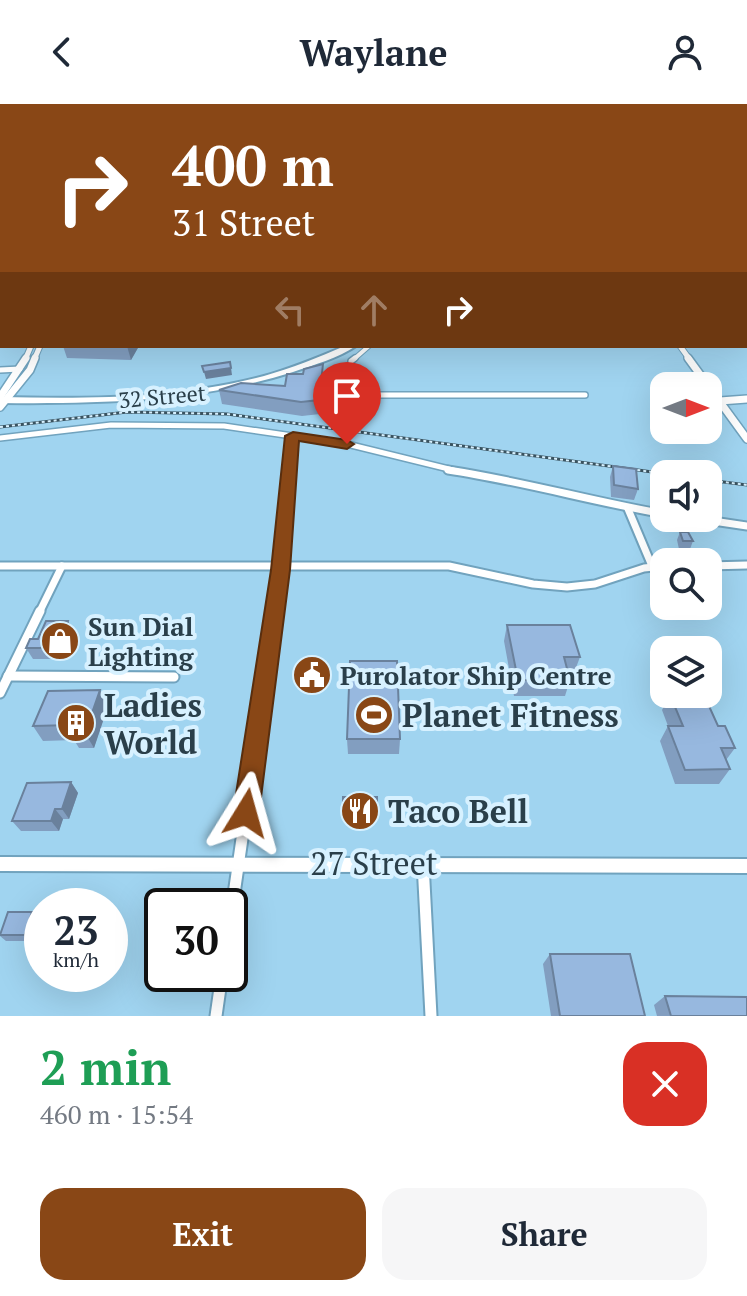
<!DOCTYPE html>
<html lang="en">
<head>
<meta charset="utf-8">
<style>
	:root { --surface:#fff; --page:#f6f6f7; --text:#1f2937; --muted:#747a83; --accent:#894716 }
	body { margin:0; font-family:"PT Serif",serif; background:var(--page); color:var(--text); height:100vh; display:flex; flex-direction:column; font-size:30px; white-space:nowrap }
	* { box-sizing:border-box; margin:0 }
	p { font-size:26px; color:var(--muted) }
	.icon { flex:none; width:44px; height:44px; fill:none; stroke:currentColor; stroke-width:2; stroke-linecap:round; stroke-linejoin:round }
	.map { position:relative; height:912px; overflow:hidden }
	.drawer { display:flex; flex-direction:column; background:var(--surface); flex:1 }
	.drawer>* { flex:none }
	.banner { position:absolute; left:0px; top:0px; width:748px; height:244px; box-shadow:0 8px 32px #0002; background:#894716; color:#fff; overflow:hidden }
	.needle { width:52px; rotate:90deg }
	.tools { position:absolute; left:650px; top:268px; display:grid; gap:16px }
	.tools a { display:grid; place-items:center; width:72px; height:72px; border-radius:16px; background:var(--surface); box-shadow:0 8px 32px #0002; font-size:40px }
	.speed { position:absolute; left:24px; top:784px; display:flex; gap:16px; font-size:40px; font-weight:700; text-align:center }
	.speed>* { display:grid; place-content:center; width:104px; height:104px; border-radius:50%; background:var(--surface); box-shadow:0 8px 32px #0002; line-height:1 }
	.speed small { font-size:20px; font-weight:400 }
	.speed .limit { border:4px solid #111; border-radius:12px; background:#fff; color:#111 }
	.pin { position:absolute; display:grid; place-items:center; width:68px; height:68px; color:#fff; margin:-82px -34px; border-radius:50% 50% 50% 0; rotate:-45deg; box-shadow:0 0 8px #0007 }
	.pin .icon { rotate:45deg }
	.me { position:absolute; width:88px; margin:-44px; rotate:8deg; stroke-linejoin:round; filter:drop-shadow(0 0 6px #0008) }
	.turn { display:flex; align-items:center; gap:28px; height:168px; padding:0 40px; font-size:36px }
	.turn .icon { width:104px; height:104px; stroke-width:2.5 }
	.turn b { display:block; font-size:56px; line-height:68px }
	.lanes { display:flex; align-items:center; height:76px; padding:0 40px; background:#0003; justify-content:center; gap:40px; direction:ltr }
	.lanes .off { opacity:.35 }
	.round { display:grid; place-items:center; flex:none; width:84px; height:84px; border-radius:24px; background:var(--page) }
	.headline { display:flex; align-items:center; justify-content:space-between; height:136px; padding:0 40px }
	h1 { font-size:48px; font-weight:700; line-height:60px; color:#1e9e55 }
	.action { display:flex; gap:16px; margin-top:auto; padding:16px 40px }
	.action a { flex:1; height:92px; border-radius:24px; background:var(--accent); color:#fff; font-size:32px; font-weight:700; line-height:92px; text-align:center }
	.action a+a { background:var(--page); color:var(--text) }
	header { display:flex; justify-content:space-between; align-items:center; height:104px; padding:0 40px; background:var(--surface); font-size:36px; font-weight:700 }
	.map>svg:first-child { display:block }
</style>
</head>
<body>
<header><svg class="icon" aria-label="back" viewBox="0 0 24 24"><path d="M15 5l-7 7 7 7"/></svg>Waylane<svg class="icon" aria-label="person" viewBox="0 0 24 24"><circle cx="12" cy="8" r="4"/><path d="M4 21q1-7 8-7t8 7"/></svg></header>
<div class="map">
<svg width="747" height="912" viewBox="0 0 747 912">
	<rect width="100%" height="100%" fill="#a0d4f0"/>
	<g fill="none" stroke-linecap="round" stroke-linejoin="round">
		<defs>
			<polyline id="street-far4" points="353,256 369,242"/>
			<g id="street-far3">
				<polyline points="0,266 20,265"/>
				<polyline points="349,291 585,291"/>
				<polyline points="348,316 351,257 355,254"/>
				<polyline points="0,334 111,321 224,322 347,340 461,368"/>
				<polyline points="290,368 293,332"/>
			</g>
			<g id="street-far2">
				<path d="M 448,366 C 521,377 591,397 664,410"/>
				<polyline points="628,405 652,462"/>
				<polyline points="693,414 747,422"/>
				<polyline points="0,462 449,462 533,480 567,483 595,480 644,464 664,462"/>
				<polyline points="708,462 747,461"/>
				<polyline points="39,509 62,462"/>
				<polyline points="274,509 290,366"/>
			</g>
			<g id="street-far1">
				<polyline points="8,572 174,573"/>
				<polyline points="0,589 40,507"/>
				<polyline points="249,688 274,507"/>
			</g>
			<g id="street">
				<polyline points="423,759 431,912"/>
				<polyline points="230,818 249,686"/>
				<polyline points="216,912 222,870"/>
			</g>
			<g id="secondary-far2">
				<polyline points="680,242 690,256"/>
				<polyline points="25,256 31,242"/>
				<polyline points="34,256 40,242"/>
			</g>
			<g id="secondary-far1">
				<polyline points="688,254 747,335"/>
				<polyline points="0,293 26,254"/>
				<polyline points="720,297 747,295"/>
				<polyline points="0,303 30,266 35,254"/>
			</g>
			<polyline id="secondary" points="0,760 747,762"/>
			<g id="highway">
				<rect x="746" y="207" width="1" height="4"/>
				<path d="M 345,242 L 356,242 C 338,254 314,261 293,268 C 198,298 99,300 0,299 L 0,293 C 88,295 178,295 264,272 C 292,264 319,253 345,242 Z"/>
			</g>
		</defs>
		<use href="#street-far4" stroke="#71a3be" stroke-width="6"/>
		<use href="#street-far3" stroke="#71a3be" stroke-width="8"/>
		<use href="#street-far2" stroke="#71a3be" stroke-width="11"/>
		<use href="#street-far1" stroke="#71a3be" stroke-width="13"/>
		<use href="#street" stroke="#71a3be" stroke-width="15"/>
		<use href="#secondary-far2" stroke="#71a3be" stroke-width="7"/>
		<use href="#secondary-far1" stroke="#71a3be" stroke-width="10"/>
		<use href="#secondary" stroke="#71a3be" stroke-width="18"/>
		<use href="#highway" stroke="#71a3be" stroke-width="4"/>
		<use href="#street-far4" stroke="#fff" stroke-width="4"/>
		<use href="#street-far3" stroke="#fff" stroke-width="5"/>
		<use href="#street-far2" stroke="#fff" stroke-width="7"/>
		<use href="#street-far1" stroke="#fff" stroke-width="9"/>
		<use href="#street" stroke="#fff" stroke-width="11"/>
		<use href="#secondary-far2" stroke="#fff" stroke-width="5"/>
		<use href="#secondary-far1" stroke="#fff" stroke-width="7"/>
		<use href="#secondary" stroke="#fff" stroke-width="14"/>
		<use href="#highway" fill="#fff" fill-rule="evenodd"/>
		<defs>
			<g id="rail">
				<polyline points="0,323 127,308 227,310 667,370"/>
				<polyline points="708,376 747,381"/>
			</g>
		</defs>
		<use href="#rail" stroke="#39525f" stroke-width="3"/>
		<use href="#rail" stroke="#d7f1ff" stroke-width="2" stroke-dasharray="3" stroke-linecap="butt"/>
	</g>
	<g fill="#829ec0">
		<rect x="0" y="98" width="2" height="22"/>
		<polygon points="63,242 139,242 131,256 67,254"/>
		<polygon points="323,274 320,310 302,312 222,300 219,286 285,282"/>
		<polygon points="613,362 638,385 634,396 611,393 610,373"/>
		<polygon points="708,373 716,387 711,398 708,398"/>
		<polygon points="680,428 693,437 690,445 679,445 677,436"/>
		<polygon points="507,521 580,553 574,569 568,569 570,576 565,592 514,592 504,537"/>
		<polygon points="74,529 67,555 33,555 26,544 38,535"/>
		<polygon points="100,586 108,602 94,644 79,644 74,636 43,637 33,622"/>
		<polygon points="670,591 718,622 735,644 726,656 730,665 719,680 675,680 660,637 668,622 662,606"/>
		<polygon points="347,635 400,635 399,650 348,650"/>
		<polygon points="71,678 78,689 69,715 63,715 59,727 21,727 12,717"/>
		<polygon points="377,693 377,713 343,713 343,706"/>
		<polygon points="32,808 39,814 31,837 6,837 0,832 0,829"/>
		<polygon points="550,850 645,912 551,912 543,860"/>
		<polygon points="665,892 747,912 657,912 654,901"/>
	</g>
	<g fill="#6a819c">
		<polygon points="127,242 139,242 131,256"/>
		<polygon points="323,260 323,274 320,310 319,296"/>
		<polygon points="231,264 232,271 206,275 204,268"/>
		<polygon points="68,517 74,529 67,555 60,544"/>
		<polygon points="100,586 108,602 94,644 85,629"/>
		<polygon points="71,678 78,689 69,715 62,705"/>
		<polygon points="55,705 63,715 59,727 51,717"/>
		<polygon points="32,808 39,814 31,837 25,831"/>
	</g>
	<g fill="#97b8df" stroke="#6a819c" stroke-width="2">
		<polygon points="230,258 231,264 204,268 202,262"/>
		<polygon points="323,260 319,296 301,298 219,286 241,279 285,282 287,270 303,270 304,265"/>
		<polygon points="613,362 636,365 638,385 614,381"/>
		<polygon points="708,373 714,374 716,387 708,386"/>
		<polygon points="680,428 688,428 693,437 683,437"/>
		<polygon points="46,517 68,517 60,544 26,544 30,535 38,535"/>
		<polygon points="507,521 570,521 580,553 564,553 570,576 518,576"/>
		<polygon points="350,557 397,557 400,635 347,635"/>
		<polygon points="100,586 85,629 70,629 72,621 33,622 48,587"/>
		<polygon points="670,591 704,591 718,622 725,622 735,644 721,644 730,665 685,666 668,622 683,622"/>
		<polygon points="71,678 62,705 55,705 51,717 12,717 27,679"/>
		<rect x="343" y="693" width="34" height="13"/>
		<polygon points="8,808 32,808 25,831 0,831"/>
		<polygon points="550,850 630,850 645,912 560,912"/>
		<polygon points="665,892 747,893 747,912 671,912"/>
	</g>
	<linearGradient id="sky" x2="0" y2="1"><stop stop-color="#5eb7ee"/><stop offset="0.43" stop-color="#d4ecf8"/><stop offset="1" stop-color="#d4ecf8" stop-opacity="0"/></linearGradient>
	<rect width="747" height="223" fill="url(#sky)"/>
	<polygon fill="#894716" stroke="#592e0e" stroke-width="2" points="293,328 347,336 354,340 347,345 299,337 290,466 259,709 255,718 246,721 237,718 233,709 271,466 285,332"/>
	<defs>
		<symbol id="shop-disc" viewBox="-11 -11 22 22"><circle r="9.5" fill="#894716" stroke="#d7f1ff"/><path d="M-5-2.5h2.3a2.7 3.5 0 0 1 5.4 0H5L5.5 6h-11ZM-1.5-2.5h3a1.5 2.3 0 0 0-3 0Z" fill="#fff"/></symbol>
		<symbol id="civic-disc" viewBox="-11 -11 22 22"><circle r="9.5" fill="#894716" stroke="#d7f1ff"/><path d="M-.6-6.5H3V-4.5H.6V-3L4-1V1h2V6H-6V1h2V-1L-.6-3ZM-1.2 2.5V6h2.4V2.5Z" fill="#fff"/></symbol>
		<symbol id="stadium-disc" viewBox="-11 -11 22 22"><circle r="9.5" fill="#894716" stroke="#d7f1ff"/><path d="M0-5a6.5 5 0 1 0 0 10a6.5 5 0 1 0 0-10ZM-3.5-1.8h7v3.6h-7Z" fill="#fff"/></symbol>
		<symbol id="building-disc" viewBox="-11 -11 22 22"><circle r="9.5" fill="#894716" stroke="#d7f1ff"/><path d="M-4-6H4V6H1V3H-1V6H-4ZM-2.5-4.3h1.7v1.8h-1.7ZM.8-4.3h1.7v1.8H.8ZM-2.5-1h1.7V.8h-1.7ZM.8-1h1.7V.8H.8Z" fill="#fff"/></symbol>
		<symbol id="restaurant-disc" viewBox="-11 -11 22 22"><circle r="9.5" fill="#894716" stroke="#d7f1ff"/><path d="M-5-6h1v4h1v-4h1v4h1v-4h1v5L-1.5 .5V6h-2V.5L-5-1ZM5-6V6H3V1.5H1.5Q1.5-4 5-6Z" fill="#fff"/></symbol>
	</defs>
	<g fill-rule="evenodd">
		<use href="#shop-disc" x="38" y="515" width="44" height="44"/>
		<use href="#civic-disc" x="290" y="549" width="44" height="44"/>
		<use href="#stadium-disc" x="352" y="589" width="44" height="44"/>
		<use href="#building-disc" x="54" y="597" width="44" height="44"/>
		<use href="#restaurant-disc" x="338" y="685" width="44" height="44"/>
	</g>
	<g text-anchor="middle" dominant-baseline="central" stroke-width="8" stroke-linejoin="round" paint-order="stroke">
		<g font-size="22" fill="#2a3f4a" stroke="#d7f1ff">
			<text transform="translate(162 292) rotate(-5)">32 Street</text>
		</g>
		<g font-size="26" font-weight="bold" fill="#2a3f4a" stroke="#d7f1ff" text-anchor="start">
			<text x="88" y="522">Sun Dial<tspan x="88" dy="30">Lighting</tspan></text>
			<text x="340" y="571">Purolator Ship Centre</text>
		</g>
		<g font-size="32" font-weight="bold" fill="#2a3f4a" stroke="#d7f1ff" text-anchor="start">
			<text x="104" y="601">Ladies<tspan x="104" dy="37">World</tspan></text>
			<text x="402" y="611">Planet Fitness</text>
			<text x="388" y="707">Taco Bell</text>
		</g>
		<g font-size="32" fill="#2a3f4a" stroke="#d7f1ff">
			<text x="374" y="759">27 Street</text>
		</g>
	</g>
</svg>
<div class="tools">
<a><svg class="needle" viewBox="-14 -14 28 28"><path d="M0-13l5 13h-10z" fill="#e53935"/><path d="M0 13l5-13h-10z" fill="#747a83"/></svg></a>
<a><svg class="icon" aria-label="sound" viewBox="0 0 24 24"><path d="M4 9h4l5-4v14l-5-4H4zM17 9q2 3 0 6"/></svg></a>
<a><svg class="icon" aria-label="search" viewBox="0 0 24 24"><circle cx="10" cy="10" r="6"/><path d="M15 15l6 6"/></svg></a>
<a><svg class="icon" aria-label="layers" viewBox="0 0 24 24"><path d="M12 4l9 5-9 5-9-5zM3 14l9 5 9-5"/></svg></a>
</div>
<div class="speed"><div>23<small>km/h</small></div><div class="limit">30</div></div>
<div class="pin" style="left:347px;top:340px;background:#d93025"><svg class="icon" aria-label="arrive" viewBox="0 0 24 24"><path d="M6 21V4h12l-3 4 3 4H6"/></svg></div>
<svg class="me" style="left:246px;top:709px" viewBox="-20 -20 40 40"><path d="M0-17L14 15 0 8-14 15z" fill="#894716" stroke="#fff" stroke-width="4"/></svg>
<div class="banner">
<div class="turn"><svg class="icon" aria-label="right" viewBox="0 0 24 24"><path d="M7 20v-9h11M14 6l5 5-5 5"/></svg><div><b>400 m</b>31 Street</div></div>
<div class="lanes"><svg class="icon off" aria-label="left" viewBox="0 0 24 24"><path d="M17 20v-9H6M10 6l-5 5 5 5"/></svg><svg class="icon off" aria-label="ahead" viewBox="0 0 24 24"><path d="M12 20V5M6 11l6-6 6 6"/></svg><svg class="icon" aria-label="right" viewBox="0 0 24 24"><path d="M7 20v-9h11M14 6l5 5-5 5"/></svg></div>
</div>
</div>
<section class="drawer">
<div class="headline"><div><h1>2 min</h1><p>460 m · 15:54</p></div><a class="round" style="background:#d93025;color:#fff"><svg class="icon" aria-label="close" viewBox="0 0 24 24"><path d="M6 6l12 12M18 6L6 18"/></svg></a></div>
<div class="action"><a>Exit</a><a>Share</a></div>
</section>
</body>
</html>
